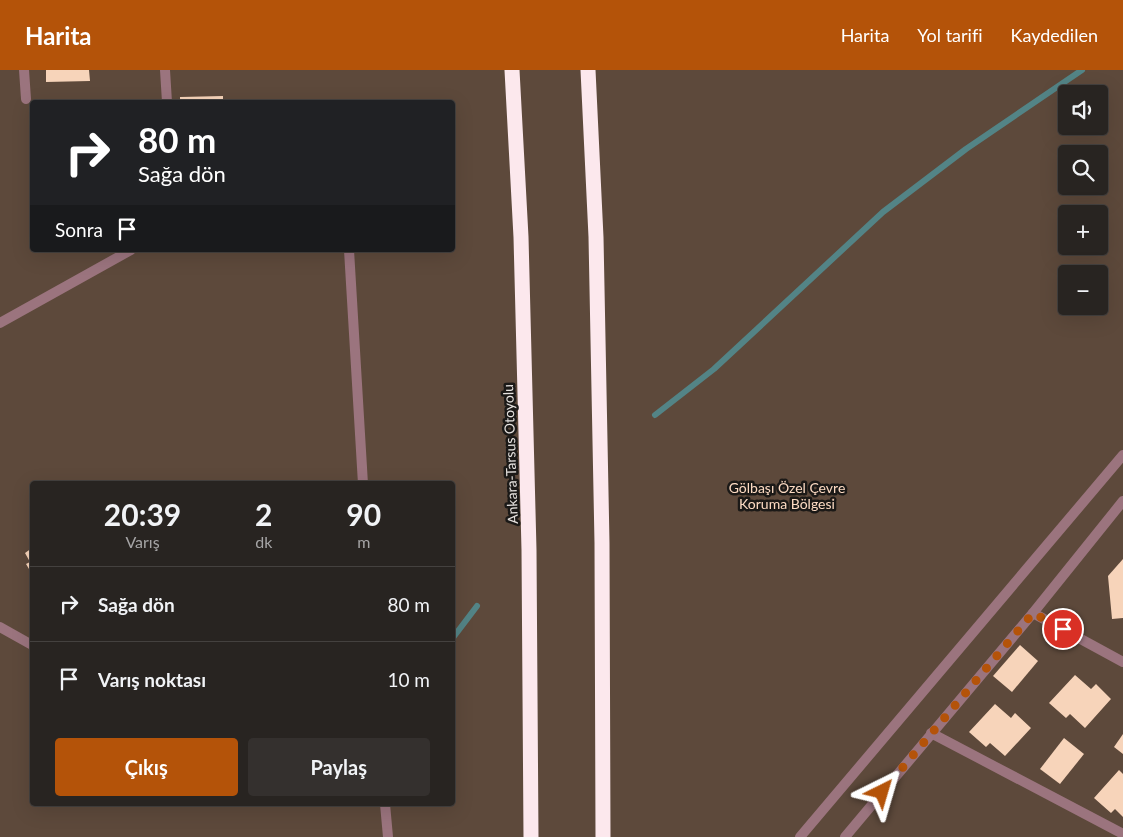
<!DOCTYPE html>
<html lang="tr">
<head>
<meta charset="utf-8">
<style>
	:root { --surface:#282421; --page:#34302e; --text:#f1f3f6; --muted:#a5a4a5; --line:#44413f; --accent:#b45309 }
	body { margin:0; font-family:Lato,sans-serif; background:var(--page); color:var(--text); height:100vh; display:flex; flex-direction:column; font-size:19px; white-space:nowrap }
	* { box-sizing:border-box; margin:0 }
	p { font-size:16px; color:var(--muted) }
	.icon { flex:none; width:28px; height:28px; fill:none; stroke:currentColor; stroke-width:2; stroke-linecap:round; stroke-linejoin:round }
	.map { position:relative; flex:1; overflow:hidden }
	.details { position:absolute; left:30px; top:411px; width:425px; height:325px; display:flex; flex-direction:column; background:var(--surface); border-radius:5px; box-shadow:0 5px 20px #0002,0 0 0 1px var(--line) }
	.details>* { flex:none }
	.banner { position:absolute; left:30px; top:30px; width:425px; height:152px; border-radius:5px; box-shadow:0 5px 20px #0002,0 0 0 1px var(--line); background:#202124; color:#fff; overflow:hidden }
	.buttons { position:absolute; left:1058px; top:15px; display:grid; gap:10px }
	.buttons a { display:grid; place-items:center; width:50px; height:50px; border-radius:5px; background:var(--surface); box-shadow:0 5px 20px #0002,0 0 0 1px var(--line); font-size:25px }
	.pin { position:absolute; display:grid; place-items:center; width:42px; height:42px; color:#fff; margin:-21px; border:2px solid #fff; border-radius:50%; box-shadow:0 1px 5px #0007 }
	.me { position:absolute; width:55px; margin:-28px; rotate:40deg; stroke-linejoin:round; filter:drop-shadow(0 0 4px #0008) }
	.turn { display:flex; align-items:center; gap:18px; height:105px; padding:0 25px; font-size:22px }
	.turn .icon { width:65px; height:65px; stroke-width:2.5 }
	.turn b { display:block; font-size:35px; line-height:42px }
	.then { display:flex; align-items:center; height:48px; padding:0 25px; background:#0003; gap:10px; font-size:19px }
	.eta { display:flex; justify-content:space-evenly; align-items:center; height:85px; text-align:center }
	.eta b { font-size:30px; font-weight:700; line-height:35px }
	.button { display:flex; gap:10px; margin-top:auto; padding:10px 25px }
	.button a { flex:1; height:58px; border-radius:5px; background:var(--accent); color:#fff; font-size:20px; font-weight:700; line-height:58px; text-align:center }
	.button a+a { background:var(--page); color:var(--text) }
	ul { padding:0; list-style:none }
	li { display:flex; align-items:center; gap:15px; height:75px; padding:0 25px; border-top:1px solid var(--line) }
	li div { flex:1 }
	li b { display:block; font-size:19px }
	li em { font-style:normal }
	header { display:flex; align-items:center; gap:30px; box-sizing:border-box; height:70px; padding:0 25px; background:var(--accent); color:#fff }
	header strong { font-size:24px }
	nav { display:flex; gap:28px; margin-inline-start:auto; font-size:18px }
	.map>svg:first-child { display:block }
</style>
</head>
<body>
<header>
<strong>Harita</strong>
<nav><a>Harita</a><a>Yol tarifi</a><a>Kaydedilen</a></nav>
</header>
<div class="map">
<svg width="1123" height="767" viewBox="0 0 1123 767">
	<rect width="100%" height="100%" fill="#36302c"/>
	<path fill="#5d493b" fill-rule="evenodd" d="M 0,0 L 1123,0 L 1123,767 L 0,767 ZM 1066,24 L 1099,24 L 1099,56 L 1066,56 ZM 32,32 L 452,32 L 452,180 L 32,180 ZM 1066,84 L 1099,84 L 1099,116 L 1066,116 ZM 1066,144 L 1099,144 L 1099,176 L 1066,176 ZM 1066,204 L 1099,204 L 1099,236 L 1066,236 ZM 32,414 L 452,414 L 452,734 L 32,734 Z"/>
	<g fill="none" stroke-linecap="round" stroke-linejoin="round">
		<g stroke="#538486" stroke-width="6">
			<polyline points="655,345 714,299 883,142 966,79 1082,0"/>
			<polyline points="452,569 477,536"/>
		</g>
	</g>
	<g fill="#f7d4ba">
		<polygon points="46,0 89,0 90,11 46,12"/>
		<polygon points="223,26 223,32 180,32 180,27"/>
		<polygon points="32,478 32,504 26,494 30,492 25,483"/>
		<polygon points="1123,489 1123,548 1112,549 1108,506"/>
		<polygon points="1020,575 1038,591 1012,622 993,606"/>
		<polygon points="1075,605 1091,619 1096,614 1111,629 1085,658 1070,644 1066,648 1049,633"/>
		<polygon points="995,634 1011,648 1015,643 1031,658 1005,686 990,673 986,677 969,662"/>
		<polygon points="1123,664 1123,684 1114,677"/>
		<polygon points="1064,668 1084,684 1060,714 1040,699"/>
		<polygon points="1119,700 1123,704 1123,747 1115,739 1111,743 1094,728"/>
	</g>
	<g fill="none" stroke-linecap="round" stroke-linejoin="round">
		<g stroke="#9b747e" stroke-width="10">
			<polyline points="24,0 26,29"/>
			<polyline points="165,0 167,32"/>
		</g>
		<g stroke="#9b747e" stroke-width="10">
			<polyline points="349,180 363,414"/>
			<polyline points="0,253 131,180"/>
			<polyline points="1033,543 1123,592"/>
			<polyline points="0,557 32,575"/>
			<polyline points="931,663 1123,764"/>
			<polyline points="385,734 388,767"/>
			<polyline points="800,767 1123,385"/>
			<polyline points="845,767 1033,543 1123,431"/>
		</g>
		<g stroke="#fce8ed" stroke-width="15">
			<polyline points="512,0 521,167 529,480 531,767"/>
			<polyline points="588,0 596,167 602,473 603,767"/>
		</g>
	</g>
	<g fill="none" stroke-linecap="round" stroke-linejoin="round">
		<polyline stroke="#b45309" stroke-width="9" stroke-dasharray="0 16.2" points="882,722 1033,543 1063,559"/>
	</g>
	<g text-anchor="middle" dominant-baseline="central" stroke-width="5" stroke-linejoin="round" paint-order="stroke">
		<g font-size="14" fill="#e7e3e0" stroke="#1b1917">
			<text transform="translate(510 384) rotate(-92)">Ankara-Tarsus Otoyolu</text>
		</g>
		<g font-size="14" fill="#fcdac2" stroke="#1b1917">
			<text x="787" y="417">Gölbaşı Özel Çevre<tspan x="787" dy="16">Koruma Bölgesi</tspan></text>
		</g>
	</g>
</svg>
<div class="buttons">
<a><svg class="icon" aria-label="sound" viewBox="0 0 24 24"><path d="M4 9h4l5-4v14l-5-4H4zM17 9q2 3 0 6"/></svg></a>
<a><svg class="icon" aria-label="search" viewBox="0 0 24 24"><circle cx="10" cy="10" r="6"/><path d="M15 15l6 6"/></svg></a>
<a>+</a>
<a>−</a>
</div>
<div class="pin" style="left:1063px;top:559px;background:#d93025"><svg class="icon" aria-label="arrive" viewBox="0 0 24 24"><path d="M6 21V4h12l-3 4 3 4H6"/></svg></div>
<svg class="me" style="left:882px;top:722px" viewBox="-20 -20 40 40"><path d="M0-17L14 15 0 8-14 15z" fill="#b45309" stroke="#fff" stroke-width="4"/></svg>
<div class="banner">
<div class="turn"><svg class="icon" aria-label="right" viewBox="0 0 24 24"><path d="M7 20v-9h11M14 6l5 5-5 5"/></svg><div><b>80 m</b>Sağa dön</div></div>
<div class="then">Sonra<svg class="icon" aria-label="arrive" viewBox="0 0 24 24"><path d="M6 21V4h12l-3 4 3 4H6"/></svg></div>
</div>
<section class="details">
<div class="eta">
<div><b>20:39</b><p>Varış</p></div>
<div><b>2</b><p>dk</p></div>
<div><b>90</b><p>m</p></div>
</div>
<ul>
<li><svg class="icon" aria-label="right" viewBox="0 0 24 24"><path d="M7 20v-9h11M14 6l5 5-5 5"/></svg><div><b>Sağa dön</b></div><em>80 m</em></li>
<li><svg class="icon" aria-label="arrive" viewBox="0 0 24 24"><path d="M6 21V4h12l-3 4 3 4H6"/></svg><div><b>Varış noktası</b></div><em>10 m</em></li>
</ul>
<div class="button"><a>Çıkış</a><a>Paylaş</a></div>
</section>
</div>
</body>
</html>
